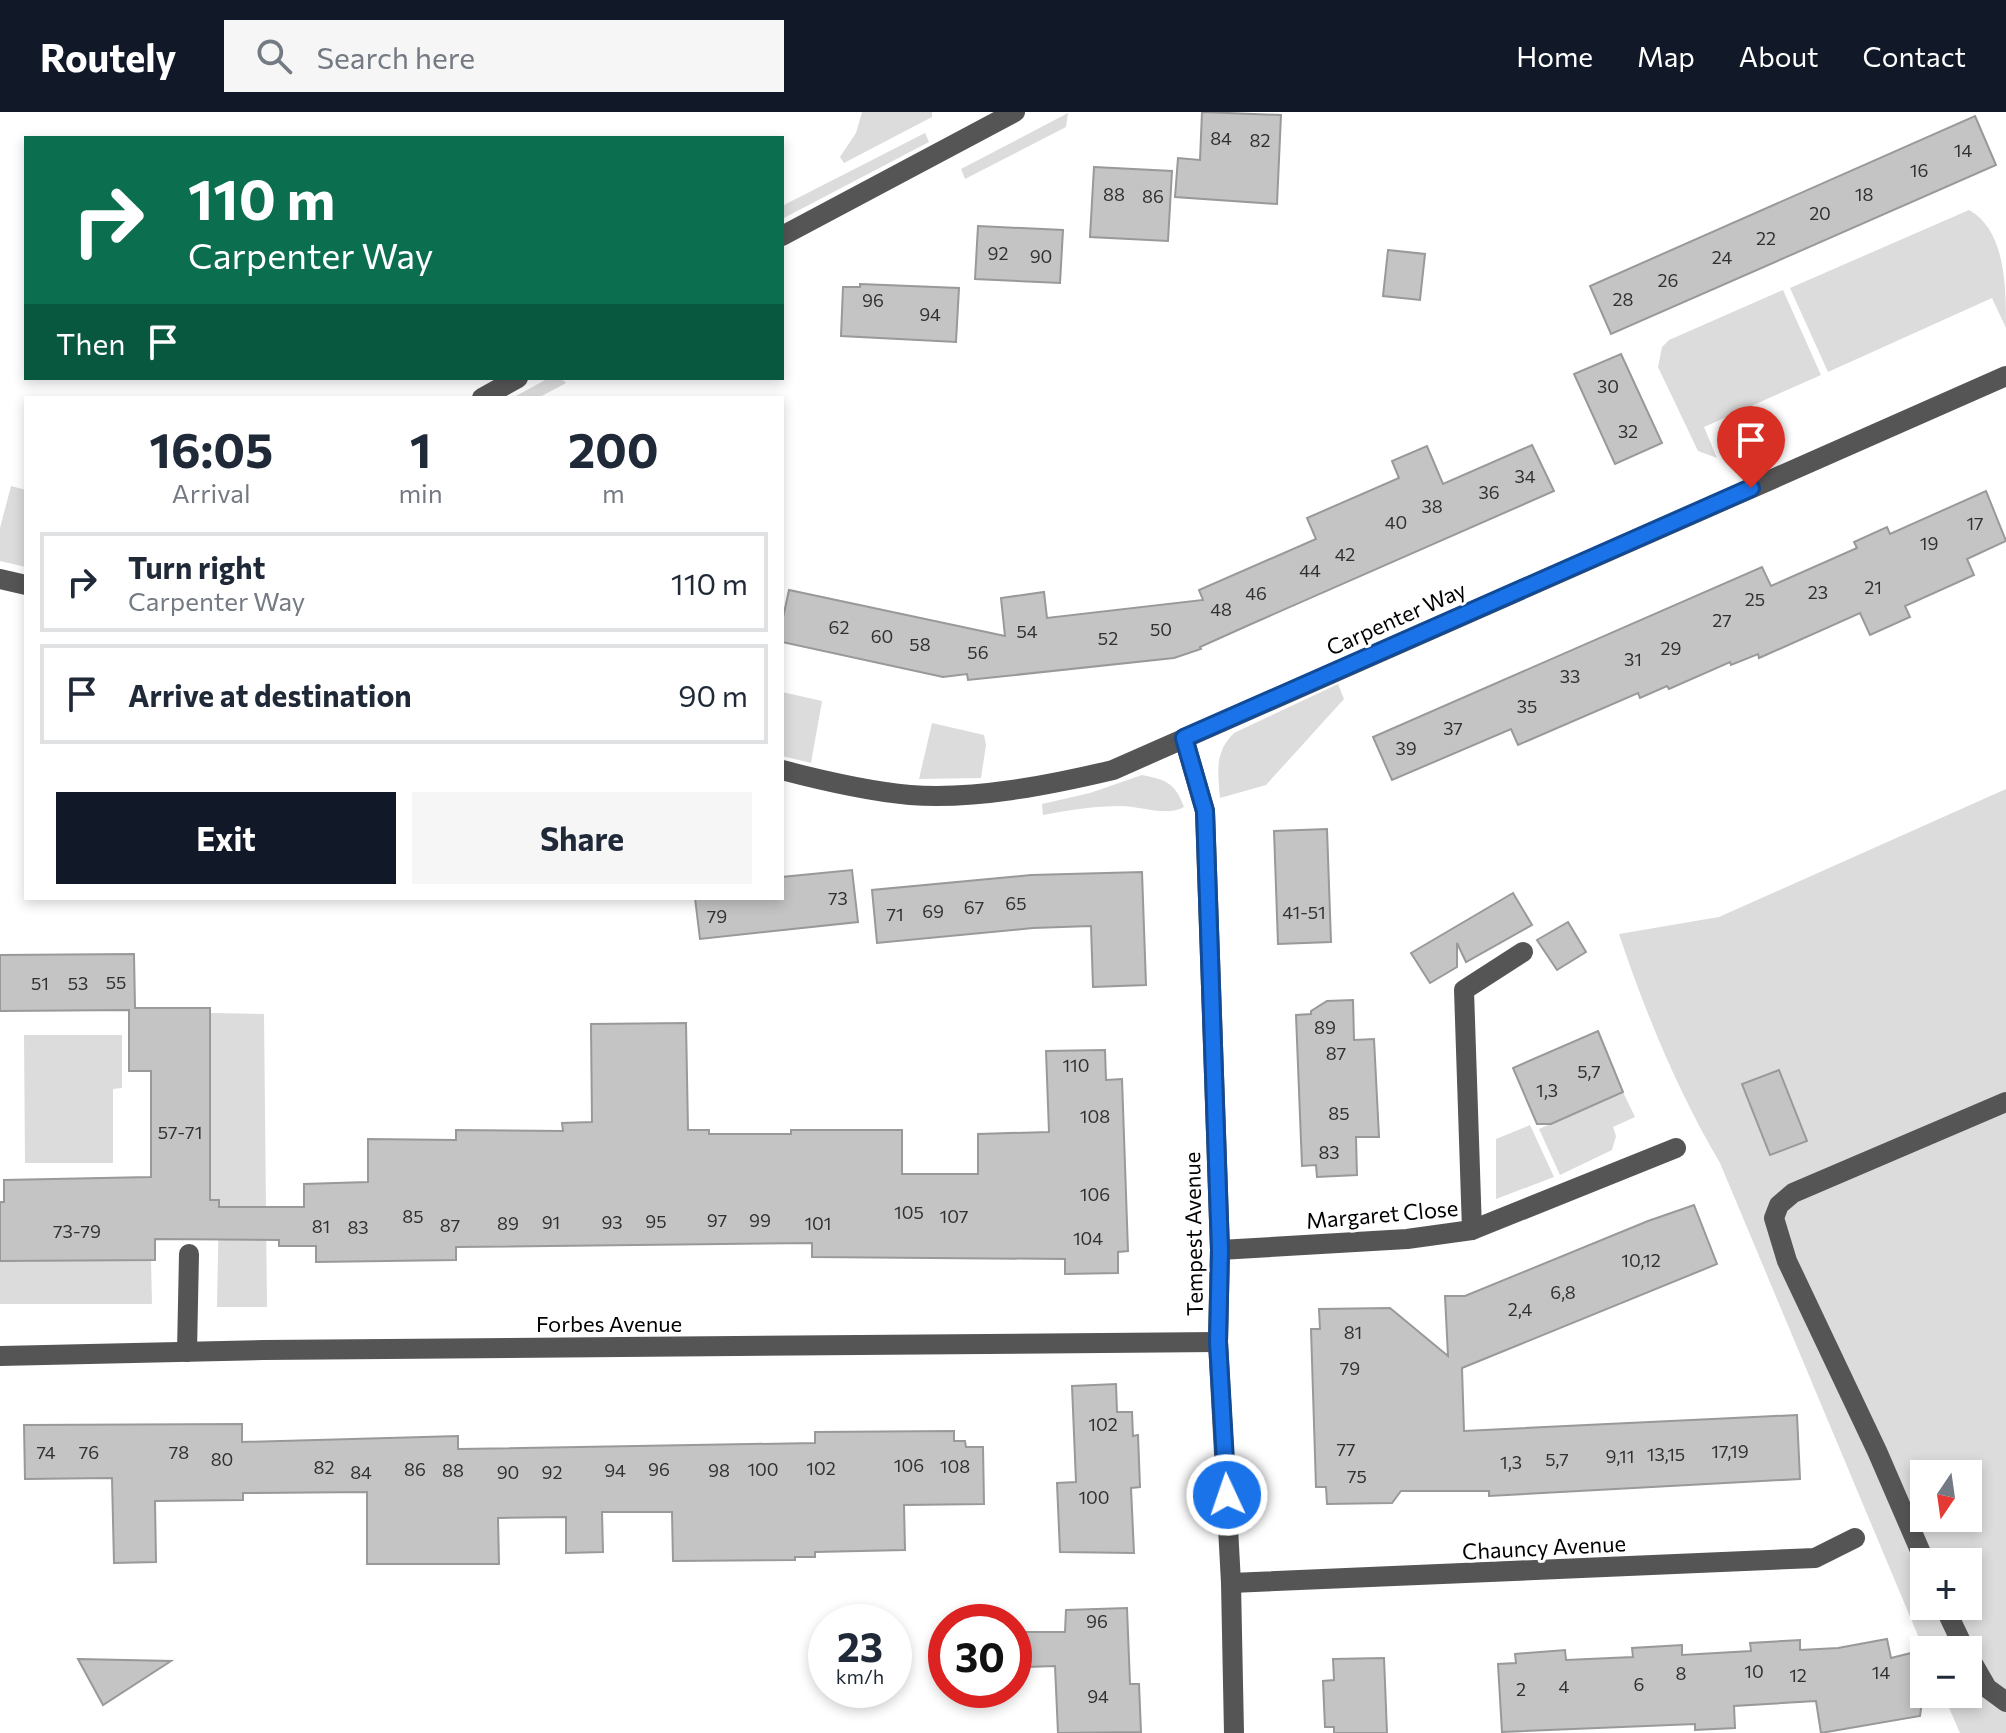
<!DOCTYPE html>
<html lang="en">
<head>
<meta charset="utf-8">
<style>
	:root { --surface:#fff; --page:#f6f6f7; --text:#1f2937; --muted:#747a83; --line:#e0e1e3; --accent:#111827 }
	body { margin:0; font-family:Commissioner,sans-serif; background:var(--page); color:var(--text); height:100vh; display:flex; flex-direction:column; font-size:30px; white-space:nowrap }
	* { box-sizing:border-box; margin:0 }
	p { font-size:26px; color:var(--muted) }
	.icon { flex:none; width:44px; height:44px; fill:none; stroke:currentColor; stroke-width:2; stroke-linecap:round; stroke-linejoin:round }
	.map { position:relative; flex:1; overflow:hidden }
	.panel { position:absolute; left:24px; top:284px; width:760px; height:504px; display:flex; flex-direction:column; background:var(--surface); border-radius:0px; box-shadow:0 4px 12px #0003 }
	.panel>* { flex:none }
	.guide { position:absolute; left:24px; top:24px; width:760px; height:244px; border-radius:0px; box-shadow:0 4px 12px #0003; background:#0b6e4f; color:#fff; overflow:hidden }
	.needle { width:52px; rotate:193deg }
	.tools { position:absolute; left:1910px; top:1348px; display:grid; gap:16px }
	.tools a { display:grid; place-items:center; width:72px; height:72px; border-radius:0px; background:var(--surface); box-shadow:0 4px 12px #0003; font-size:40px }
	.speed { position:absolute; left:808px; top:1492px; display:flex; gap:16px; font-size:40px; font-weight:700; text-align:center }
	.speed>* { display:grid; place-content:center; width:104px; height:104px; border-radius:50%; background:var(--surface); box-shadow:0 4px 12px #0003; line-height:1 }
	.speed small { font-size:20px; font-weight:400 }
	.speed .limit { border:12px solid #d22; background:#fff; color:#111 }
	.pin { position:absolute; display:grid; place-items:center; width:68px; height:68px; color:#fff; margin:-82px -34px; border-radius:50% 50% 50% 0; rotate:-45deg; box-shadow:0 0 8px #0007 }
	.pin .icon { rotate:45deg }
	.me { position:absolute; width:88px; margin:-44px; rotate:357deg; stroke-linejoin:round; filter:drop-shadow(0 0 6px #0008) }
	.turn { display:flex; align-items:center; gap:28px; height:168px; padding:0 32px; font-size:36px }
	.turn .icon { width:104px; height:104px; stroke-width:2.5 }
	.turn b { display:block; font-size:56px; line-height:68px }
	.then { display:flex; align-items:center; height:76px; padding:0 32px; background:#0003; gap:16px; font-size:30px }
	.eta { display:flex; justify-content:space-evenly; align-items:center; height:136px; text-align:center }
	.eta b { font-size:48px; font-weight:700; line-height:56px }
	.action { display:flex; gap:16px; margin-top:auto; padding:16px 32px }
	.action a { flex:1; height:92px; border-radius:0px; background:var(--accent); color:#fff; font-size:32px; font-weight:700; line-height:92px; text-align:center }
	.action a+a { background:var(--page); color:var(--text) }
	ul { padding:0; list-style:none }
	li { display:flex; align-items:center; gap:24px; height:100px; margin:0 16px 12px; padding:0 16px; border:4px solid var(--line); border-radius:0px }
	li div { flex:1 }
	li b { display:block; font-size:30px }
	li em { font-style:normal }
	header { display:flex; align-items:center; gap:48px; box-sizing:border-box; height:112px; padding:0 40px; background:var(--accent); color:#fff }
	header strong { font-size:38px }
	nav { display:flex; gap:44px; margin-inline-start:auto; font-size:28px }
	.search { width:560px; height:72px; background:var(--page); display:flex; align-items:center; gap:20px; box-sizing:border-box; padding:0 28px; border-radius:0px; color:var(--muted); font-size:30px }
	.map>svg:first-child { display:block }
</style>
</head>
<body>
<header>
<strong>Routely</strong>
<div class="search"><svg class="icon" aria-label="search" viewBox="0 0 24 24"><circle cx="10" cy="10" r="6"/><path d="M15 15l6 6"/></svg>Search here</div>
<nav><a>Home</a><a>Map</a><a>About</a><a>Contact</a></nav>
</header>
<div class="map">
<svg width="2006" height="1621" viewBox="0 0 2006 1621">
	<rect width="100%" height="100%" fill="#fff"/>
	<g fill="#dcdcdc" fill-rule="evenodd">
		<polygon points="862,0 932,0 932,5 844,51 840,45 856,21"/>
		<polygon points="1068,1 1066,15 965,67 961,57"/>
		<polygon points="925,21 929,30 782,107 782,94"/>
		<path d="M 1969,98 C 2006,118 2006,176 2006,216 L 1992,186 L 1828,260 L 1790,176 Z"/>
		<polygon points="1783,178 1821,263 1704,315 1717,346 1698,339 1658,255 1662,235 1669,228"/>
		<polygon points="549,266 561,266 566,271 538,286 512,286"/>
		<polygon points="11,374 26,378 26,455 0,449 0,416"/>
		<path d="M 1338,572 L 1344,587 L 1266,673 L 1220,686 C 1218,659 1214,641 1234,621 Z"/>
		<polygon points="782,580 822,589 811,651 782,644"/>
		<polygon points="932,611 984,623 986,633 981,666 919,667"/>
		<path d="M 1142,663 C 1167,668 1175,671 1184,695 C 1167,705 1140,694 1121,694 C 1094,694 1069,698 1043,703 L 1042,692 L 1090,681 Z"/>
		<path d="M 2006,677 L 2006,1621 L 1960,1621 L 1943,1582 L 1968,1582 L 1968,1538 L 1924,1538 L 1720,1051 C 1678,980 1645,900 1619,822 L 1719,805 ZM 1924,1362 L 1968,1362 L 1968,1406 L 1924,1406 ZM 1924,1450 L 1968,1450 L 1968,1494 L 1924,1494 Z"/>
		<polygon points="210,901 264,902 267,1195 217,1195 219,1088 210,1088"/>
		<polygon points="24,923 122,923 122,976 113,977 113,1051 25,1051"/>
		<polygon points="1623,980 1635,1005 1613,1015 1616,1024 1612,1038 1560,1063 1539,1017"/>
		<polygon points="1530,1013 1554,1065 1496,1087 1496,1027"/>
		<polygon points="151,1148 152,1192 0,1192 0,1149"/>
	</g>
	<g fill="#c4c4c4" stroke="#999" stroke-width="2">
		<polygon points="1202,0 1281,3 1277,92 1175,85 1178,46 1200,48"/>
		<polygon points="1975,4 1996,53 1611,222 1590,174"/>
		<polygon points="1094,55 1172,59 1168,129 1090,125"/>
		<polygon points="978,114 1063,118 1060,171 975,167"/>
		<polygon points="1388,138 1425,142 1420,188 1383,184"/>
		<polygon points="860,172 959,176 956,230 841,224 843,175 860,175"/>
		<polygon points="1621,242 1662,331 1615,352 1574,262"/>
		<polygon points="1532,333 1554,379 1249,513 1200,535 1201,537 1174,546 968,568 967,562 943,565 782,530 782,510 789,478 1005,524 1001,486 1044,480 1047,506 1203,488 1199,478 1316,427 1307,406 1399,366 1392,349 1427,334 1443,372"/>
		<polygon points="1986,379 2006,429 1967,447 1974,463 1905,494 1910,505 1870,523 1860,501 1759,546 1758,542 1731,553 1730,550 1669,577 1667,574 1640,586 1638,581 1518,633 1511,617 1392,668 1373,625 1762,455 1771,474 1857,436 1854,430 1887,415 1890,422"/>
		<polygon points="1327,717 1331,830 1278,832 1274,719"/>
		<polygon points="852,758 858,810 700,827 695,786 782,786 782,765"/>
		<polygon points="1142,760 1146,873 1093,875 1091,814 1033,816 877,831 872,778 1031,763"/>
		<polygon points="1513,781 1532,813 1466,850 1457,831 1457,855 1430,871 1411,841"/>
		<polygon points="1568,810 1586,840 1557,858 1537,828"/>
		<polygon points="134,842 135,896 210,896 210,1088 219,1088 219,1095 304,1095 304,1072 368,1070 368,1027 456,1028 456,1018 563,1019 562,1011 592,1010 591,912 686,911 688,1018 709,1018 709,1022 791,1022 791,1018 902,1018 902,1062 978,1062 978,1022 1049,1020 1046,939 1105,938 1106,968 1122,967 1128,1139 1118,1140 1118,1161 1065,1162 1065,1147 812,1145 812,1131 456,1135 456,1148 316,1150 316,1134 279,1134 279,1128 155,1127 155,1148 0,1149 0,1090 4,1090 4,1068 151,1065 151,959 129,959 129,898 0,899 0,843"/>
		<polygon points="1353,888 1354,928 1374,927 1379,1025 1356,1025 1357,1063 1317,1065 1316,1053 1302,1054 1296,903 1311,902 1311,899 1327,889"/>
		<polygon points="1598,919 1623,980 1551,1012 1537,1012 1513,956"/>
		<polygon points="1779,958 1807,1029 1770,1043 1742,972"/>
		<polygon points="1694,1093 1717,1152 1462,1256 1464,1319 1797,1303 1800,1367 1489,1384 1489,1379 1401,1379 1392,1391 1327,1392 1326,1375 1316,1375 1311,1217 1320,1217 1319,1197 1390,1196 1448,1244 1445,1184 1465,1184 1648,1109"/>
		<polygon points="1116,1272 1117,1300 1132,1300 1133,1324 1138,1323 1140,1375 1131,1376 1134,1441 1060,1440 1057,1371 1076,1370 1072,1274"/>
		<polygon points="242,1312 242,1330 458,1324 458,1337 815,1331 815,1320 954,1319 954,1329 965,1329 966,1335 983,1335 984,1392 904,1393 905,1438 815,1440 815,1445 795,1445 795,1448 673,1449 672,1400 602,1400 603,1440 566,1441 566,1405 498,1406 499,1452 367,1452 367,1380 243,1381 243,1388 155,1389 156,1450 114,1451 112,1366 25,1367 24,1313"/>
		<polygon points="1127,1496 1130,1572 1139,1572 1141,1620 1058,1621 1055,1554 1027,1555 1025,1520 1065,1520 1066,1498"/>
		<polygon points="1887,1527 1891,1546 1915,1540 1924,1575 1920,1604 1821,1621 1816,1589 1734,1594 1735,1616 1695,1618 1695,1612 1502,1620 1498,1552 1516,1551 1515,1542 1565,1538 1566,1548 1633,1545 1632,1536 1682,1533 1682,1543 1751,1539 1750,1531 1800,1528 1800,1538 1838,1536"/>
		<polygon points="1384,1546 1387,1621 1334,1621 1334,1615 1325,1615 1323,1569 1334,1568 1333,1547"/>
		<polygon points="78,1547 171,1549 103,1593"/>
	</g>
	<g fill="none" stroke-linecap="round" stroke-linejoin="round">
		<g stroke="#555" stroke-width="20">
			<polyline points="782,124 1015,0"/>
			<polyline points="482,286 518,266"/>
			<polyline points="0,467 26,473"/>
			<polyline points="1184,626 1205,699 1220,1138 1218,1230 1231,1471 1234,1621"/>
			<path d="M 782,658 C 824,669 867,679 910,683 C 975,688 1050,673 1113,658 L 2006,264"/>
			<polyline points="1472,1118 1464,878 1523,840"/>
			<polyline points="1220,1138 1407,1127 1472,1118 1676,1036"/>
			<polyline points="187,1240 189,1142"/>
			<polyline points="0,1244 263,1238 1218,1230"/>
			<polyline points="1925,1450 1877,1339 1787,1149 1774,1106 1779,1093 1793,1081 2006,990"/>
			<polyline points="1231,1471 1815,1446 1855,1426"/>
			<polyline points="1944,1494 1965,1538"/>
			<polyline points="1968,1543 1987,1576 2006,1590"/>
		</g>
	</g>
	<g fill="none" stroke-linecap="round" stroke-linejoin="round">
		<defs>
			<polyline id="route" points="1227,1383 1218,1230 1220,1138 1205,699 1184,626 1751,376"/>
		</defs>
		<use href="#route" stroke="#114b97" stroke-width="20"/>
		<use href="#route" stroke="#1a73e8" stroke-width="14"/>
	</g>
	<g text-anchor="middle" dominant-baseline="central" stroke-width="6" stroke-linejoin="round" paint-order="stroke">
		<g font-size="18" fill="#313131">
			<text x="1221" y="26">84</text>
			<text x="1260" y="28">82</text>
			<text x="1963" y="38">14</text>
			<text x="1919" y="58">16</text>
			<text x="1114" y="82">88</text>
			<text x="1864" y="82">18</text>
			<text x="1153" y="84">86</text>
			<text x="1820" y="101">20</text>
			<text x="1766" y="126">22</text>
			<text x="998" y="141">92</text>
			<text x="1041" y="144">90</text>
			<text x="1722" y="145">24</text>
			<text x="1668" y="168">26</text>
			<text x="1623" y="187">28</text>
			<text x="873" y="188">96</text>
			<text x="930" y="202">94</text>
			<text x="1608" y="274">30</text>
			<text x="1628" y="319">32</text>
			<text x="1525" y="364">34</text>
			<text x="1489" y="380">36</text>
			<text x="1432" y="394">38</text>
			<text x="1396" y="410">40</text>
			<text x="1975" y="411">17</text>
			<text x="1929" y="431">19</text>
			<text x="1345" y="442">42</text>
			<text x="1310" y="458">44</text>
			<text x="1873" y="475">21</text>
			<text x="1818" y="480">23</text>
			<text x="1256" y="481">46</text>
			<text x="1755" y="487">25</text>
			<text x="1221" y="497">48</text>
			<text x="1722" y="508">27</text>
			<text x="839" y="515">62</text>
			<text x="1161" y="517">50</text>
			<text x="1027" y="519">54</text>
			<text x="882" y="524">60</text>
			<text x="1108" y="526">52</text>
			<text x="920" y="532">58</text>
			<text x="1671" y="536">29</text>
			<text x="978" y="540">56</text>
			<text x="1633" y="547">31</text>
			<text x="1570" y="564">33</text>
			<text x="1527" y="594">35</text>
			<text x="1453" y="616">37</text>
			<text x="1406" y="636">39</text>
			<text x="838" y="786">73</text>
			<text x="1016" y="791">65</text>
			<text x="974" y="795">67</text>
			<text x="933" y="799">69</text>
			<text x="1304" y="800">41-51</text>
			<text x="895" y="802">71</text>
			<text x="717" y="804">79</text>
			<text x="116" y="870">55</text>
			<text x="40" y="871">51</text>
			<text x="78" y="871">53</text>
			<text x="1325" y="915">89</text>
			<text x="1336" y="941">87</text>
			<text x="1076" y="953">110</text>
			<text x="1589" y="959">5,7</text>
			<text x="1547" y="978">1,3</text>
			<text x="1339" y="1001">85</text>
			<text x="1095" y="1004">108</text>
			<text x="180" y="1020">57-71</text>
			<text x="1329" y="1040">83</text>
			<text x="1095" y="1082">106</text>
			<text x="909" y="1100">105</text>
			<text x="413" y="1104">85</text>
			<text x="954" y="1104">107</text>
			<text x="717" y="1108">97</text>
			<text x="760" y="1108">99</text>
			<text x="656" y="1109">95</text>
			<text x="551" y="1110">91</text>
			<text x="612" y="1110">93</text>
			<text x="508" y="1111">89</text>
			<text x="818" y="1111">101</text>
			<text x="450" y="1113">87</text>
			<text x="321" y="1114">81</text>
			<text x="358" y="1115">83</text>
			<text x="77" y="1119">73-79</text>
			<text x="1088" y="1126">104</text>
			<text x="1641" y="1148">10,12</text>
			<text x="1563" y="1180">6,8</text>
			<text x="1520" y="1197">2,4</text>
			<text x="1353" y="1220">81</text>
			<text x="1350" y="1256">79</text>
			<text x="1103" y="1312">102</text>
			<text x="1346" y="1337">77</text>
			<text x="1730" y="1339">17,19</text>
			<text x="46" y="1340">74</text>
			<text x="89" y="1340">76</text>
			<text x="179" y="1340">78</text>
			<text x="1666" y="1342">13,15</text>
			<text x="1620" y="1344">9,11</text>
			<text x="222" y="1347">80</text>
			<text x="1557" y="1347">5,7</text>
			<text x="1511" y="1350">1,3</text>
			<text x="909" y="1353">106</text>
			<text x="955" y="1354">108</text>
			<text x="324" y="1355">82</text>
			<text x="821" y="1356">102</text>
			<text x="415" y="1357">86</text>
			<text x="659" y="1357">96</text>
			<text x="763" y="1357">100</text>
			<text x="453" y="1358">88</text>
			<text x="615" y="1358">94</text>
			<text x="719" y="1358">98</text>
			<text x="361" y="1360">84</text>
			<text x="508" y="1360">90</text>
			<text x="552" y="1360">92</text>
			<text x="1357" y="1364">75</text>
			<text x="1094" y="1385">100</text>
			<text x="1097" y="1509">96</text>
			<text x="1754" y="1559">10</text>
			<text x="1881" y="1560">14</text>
			<text x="1681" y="1561">8</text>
			<text x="1798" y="1563">12</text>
			<text x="1639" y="1572">6</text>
			<text x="1564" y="1574">4</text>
			<text x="1521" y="1577">2</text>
			<text x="1098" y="1584">94</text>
		</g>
		<g font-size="22" fill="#000" stroke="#fff">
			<text transform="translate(1396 506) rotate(-24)">Carpenter Way</text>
			<text transform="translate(1382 1102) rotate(-5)">Margaret Close</text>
			<text transform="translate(1193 1122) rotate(-91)">Tempest Avenue</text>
			<text x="609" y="1211">Forbes Avenue</text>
			<text transform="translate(1544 1435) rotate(-3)">Chauncy Avenue</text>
		</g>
	</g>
</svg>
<div class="tools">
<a><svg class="needle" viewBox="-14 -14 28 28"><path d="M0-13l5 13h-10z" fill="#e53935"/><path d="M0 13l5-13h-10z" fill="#747a83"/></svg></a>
<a>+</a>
<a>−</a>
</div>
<div class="speed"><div>23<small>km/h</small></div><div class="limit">30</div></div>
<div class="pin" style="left:1751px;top:376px;background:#d93025"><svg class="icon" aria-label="arrive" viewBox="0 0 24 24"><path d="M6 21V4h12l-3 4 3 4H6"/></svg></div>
<svg class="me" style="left:1227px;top:1383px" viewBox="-20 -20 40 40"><circle r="17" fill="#1a73e8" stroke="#fff" stroke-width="3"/><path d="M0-11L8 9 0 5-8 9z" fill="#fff"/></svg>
<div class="guide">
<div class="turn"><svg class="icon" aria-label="right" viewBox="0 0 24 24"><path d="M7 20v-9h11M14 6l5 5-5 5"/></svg><div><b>110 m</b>Carpenter Way</div></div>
<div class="then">Then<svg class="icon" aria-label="arrive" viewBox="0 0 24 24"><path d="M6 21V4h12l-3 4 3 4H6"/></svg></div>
</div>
<section class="panel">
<div class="eta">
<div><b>16:05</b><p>Arrival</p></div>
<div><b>1</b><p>min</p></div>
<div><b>200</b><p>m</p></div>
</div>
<ul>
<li><svg class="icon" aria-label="right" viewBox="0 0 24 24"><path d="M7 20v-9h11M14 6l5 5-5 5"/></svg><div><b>Turn right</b><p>Carpenter Way</p></div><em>110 m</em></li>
<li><svg class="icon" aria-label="arrive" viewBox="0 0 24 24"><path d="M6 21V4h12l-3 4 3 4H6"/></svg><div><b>Arrive at destination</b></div><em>90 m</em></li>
</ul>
<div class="action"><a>Exit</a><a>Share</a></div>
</section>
</div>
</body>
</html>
